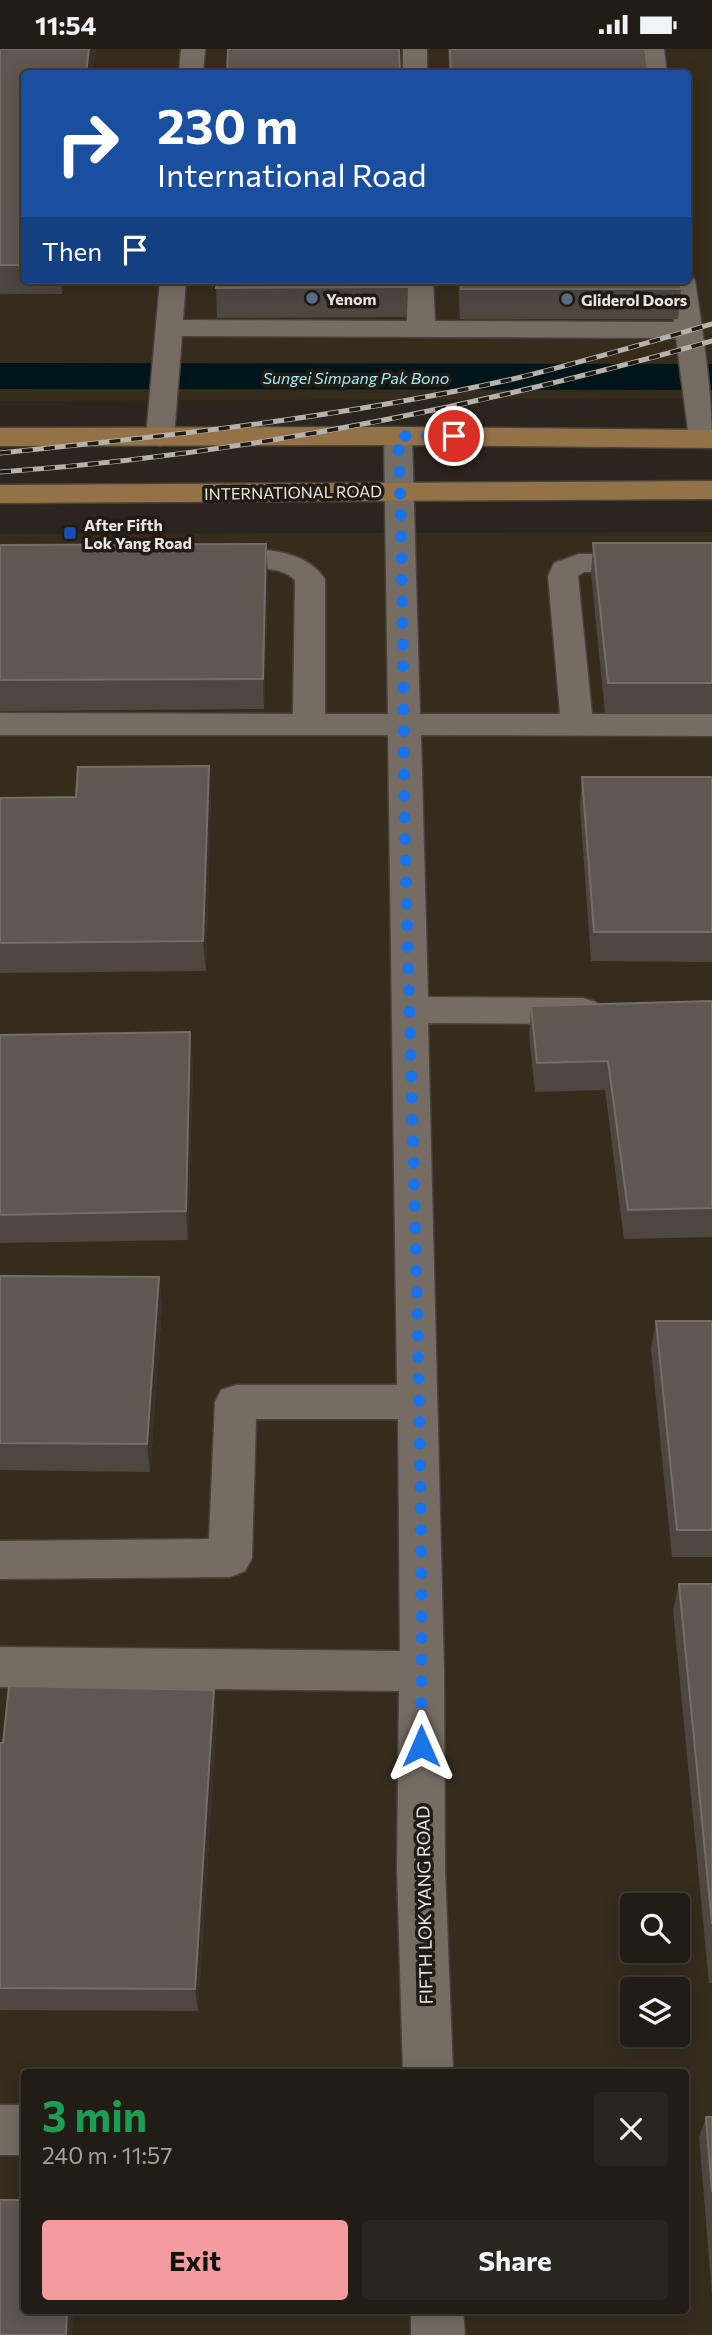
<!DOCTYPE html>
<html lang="en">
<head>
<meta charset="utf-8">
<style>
	:root { --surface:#211c16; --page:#29251f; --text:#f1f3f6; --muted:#a2a1a1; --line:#3e3a35; --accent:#f49b9f }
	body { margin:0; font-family:Commissioner,sans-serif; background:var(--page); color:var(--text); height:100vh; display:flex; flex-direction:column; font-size:26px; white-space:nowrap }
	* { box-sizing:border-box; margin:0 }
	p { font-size:23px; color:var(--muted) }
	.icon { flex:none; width:38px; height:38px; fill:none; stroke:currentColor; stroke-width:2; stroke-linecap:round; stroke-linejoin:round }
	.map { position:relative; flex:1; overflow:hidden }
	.details { position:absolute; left:21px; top:2020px; width:668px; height:245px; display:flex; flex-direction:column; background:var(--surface); border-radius:7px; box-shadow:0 4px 18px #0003,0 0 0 2px var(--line) }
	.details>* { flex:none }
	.hud { position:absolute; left:21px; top:21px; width:670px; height:214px; border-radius:7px; box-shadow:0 4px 18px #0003,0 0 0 2px var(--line); background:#1a4fa0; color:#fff; overflow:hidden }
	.fabs { position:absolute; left:620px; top:1844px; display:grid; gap:14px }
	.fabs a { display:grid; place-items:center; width:70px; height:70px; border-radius:7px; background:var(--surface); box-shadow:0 4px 18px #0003,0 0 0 2px var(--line); font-size:35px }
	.pin { position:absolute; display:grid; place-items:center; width:60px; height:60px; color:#fff; margin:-30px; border:4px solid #fff; border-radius:50%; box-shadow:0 2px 7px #0007 }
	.me { position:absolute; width:77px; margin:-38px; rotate:0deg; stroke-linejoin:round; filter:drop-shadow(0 0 5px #0008) }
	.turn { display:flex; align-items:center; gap:24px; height:147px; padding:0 21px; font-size:32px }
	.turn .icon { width:91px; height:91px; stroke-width:2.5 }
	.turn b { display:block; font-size:49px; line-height:60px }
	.then { display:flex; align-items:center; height:66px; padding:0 21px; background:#0003; gap:14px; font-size:26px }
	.round { display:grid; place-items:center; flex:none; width:74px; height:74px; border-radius:7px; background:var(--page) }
	.summary { display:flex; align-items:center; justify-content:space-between; height:119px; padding:0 21px }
	h1 { font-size:42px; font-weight:700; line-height:52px; color:#1e9e55 }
	.action { display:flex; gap:14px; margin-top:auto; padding:14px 21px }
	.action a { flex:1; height:80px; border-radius:7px; background:var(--accent); color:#111; font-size:28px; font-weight:700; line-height:80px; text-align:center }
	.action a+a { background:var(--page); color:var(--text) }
	.status { display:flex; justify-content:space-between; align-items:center; height:49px; padding:0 35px; background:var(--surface); direction:ltr }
	.status svg { height:19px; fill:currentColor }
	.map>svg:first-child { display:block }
</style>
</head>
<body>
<div class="status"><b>11:54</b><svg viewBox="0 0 49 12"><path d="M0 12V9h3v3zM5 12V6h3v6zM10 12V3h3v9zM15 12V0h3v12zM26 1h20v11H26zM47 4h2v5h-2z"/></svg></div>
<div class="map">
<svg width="712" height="2286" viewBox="0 0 712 2286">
	<rect width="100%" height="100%" fill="#2c251d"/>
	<g fill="#352c1c" fill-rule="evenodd">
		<path d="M 0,0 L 712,0 L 712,349 L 0,352 ZM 24,24 L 688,24 L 688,231 L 24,231 Z"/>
		<path d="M 712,483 L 712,2286 L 0,2286 L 0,485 ZM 632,1857 L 677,1857 L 677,1902 L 632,1902 ZM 632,1941 L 677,1941 L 677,1986 L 632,1986 ZM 24,2023 L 686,2023 L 686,2261 L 24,2261 Z"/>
	</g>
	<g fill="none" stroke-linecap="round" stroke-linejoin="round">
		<polygon fill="#00151a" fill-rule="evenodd" points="0,314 712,315 712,341 0,340"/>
		<defs>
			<g id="minor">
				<polygon points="181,0 205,0 203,24 179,24"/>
				<rect x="403" y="0" width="24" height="24"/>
				<polygon points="640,0 664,0 667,24 643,24"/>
				<path d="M 688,224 L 695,231 C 703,286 712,340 712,395 L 703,398 L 693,395 L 689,389 L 676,289 L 182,287 L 174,388 L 170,394 L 160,397 L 150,394 L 146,388 L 160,231 L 186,231 L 183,271 L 407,272 L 407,231 L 433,231 L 435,272 L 674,273 L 669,231 L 688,231 Z"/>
				<path d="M 398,378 L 408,381 L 412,387 L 420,665 L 560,665 L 548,527 L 554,514 L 579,505 L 712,505 L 712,523 L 584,523 L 578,527 L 592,665 L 712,665 L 712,687 L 421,686 L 428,948 L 583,949 L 596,953 L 601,962 L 596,971 L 583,975 L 428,974 L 444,1622 L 445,1820 L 453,2023 L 403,2023 L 397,1820 L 399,1642 L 0,1638 L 0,1598 L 400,1602 L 398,1370 L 256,1370 L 252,1509 L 245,1522 L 230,1528 L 0,1530 L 0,1492 L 209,1490 L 215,1353 L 221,1341 L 236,1336 L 397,1336 L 388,686 L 0,686 L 0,664 L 293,665 L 295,531 C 272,509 233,527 205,520 L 201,513 L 205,506 C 243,497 302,495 325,530 L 325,665 L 388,665 L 384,387 L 388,381 Z"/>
				<rect x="0" y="2056" width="24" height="50"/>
				<polygon points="411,2261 463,2261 465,2286 411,2286"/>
			</g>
			<g id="major">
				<polygon points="398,378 712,381 712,399 398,396 0,397 0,379"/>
				<polygon points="712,432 712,450 0,454 0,436"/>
			</g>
		</defs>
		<use href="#minor" stroke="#47423b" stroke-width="3"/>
		<use href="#major" stroke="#47423b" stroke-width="3"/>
		<use href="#minor" fill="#756d64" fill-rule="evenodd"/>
		<use href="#major" fill="#947247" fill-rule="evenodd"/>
		<defs>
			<g id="rail">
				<path d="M 0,404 C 172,387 344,368 513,330 C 580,314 646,294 712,275"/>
				<path d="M 0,423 C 241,406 480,358 712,292"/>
			</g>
		</defs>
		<use href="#rail" stroke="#b7b2ac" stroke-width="5"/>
		<use href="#rail" stroke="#221b14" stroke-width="3.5" stroke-dasharray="11" stroke-linecap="butt"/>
	</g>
	<g fill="#4e473f">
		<polygon points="0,0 96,0 92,24 24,24 24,231 64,231 62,245 0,245"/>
		<polygon points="448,0 645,0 648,24 449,24"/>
		<polygon points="458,231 680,231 681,240 678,270 460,270"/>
		<polygon points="408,238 407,268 217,269 216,239"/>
		<polygon points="593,494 712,494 712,664 605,664 591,524"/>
		<polygon points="0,496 268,525 264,660 0,662"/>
		<polygon points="582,728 712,728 712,913 591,912 580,758"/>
		<polygon points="211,747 206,922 0,924 0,749"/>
		<polygon points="712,952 712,1188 624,1190 605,1041 535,1043 529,987 531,957"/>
		<polygon points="0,986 193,1013 188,1191 0,1194"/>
		<polygon points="0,1227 159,1228 162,1257 150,1423 0,1421"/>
		<polygon points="656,1272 712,1272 712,1508 672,1508 651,1300"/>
		<polygon points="679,1535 712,1535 712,1934 709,1934 673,1561"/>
		<polygon points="217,1666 198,1962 0,1961 0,1694"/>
		<polygon points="706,2068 712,2068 712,2246 699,2088"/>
	</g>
	<g fill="#39322a">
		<polygon points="89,0 96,0 92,24 86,24"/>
		<polygon points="60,231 64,231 62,245"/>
		<polygon points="266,495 268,525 264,660 263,630"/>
		<polygon points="209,717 211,747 206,922 203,892"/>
		<polygon points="190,983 193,1013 188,1191 186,1162"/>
		<polygon points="159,1228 162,1257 150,1423 147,1395"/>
		<polygon points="214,1641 217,1666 198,1962 195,1940"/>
		<polygon points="67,2261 74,2261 72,2286 66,2286"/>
	</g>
	<g fill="#5f5851" stroke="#746e67" stroke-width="2">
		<polygon points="0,0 89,0 86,24 24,24 24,216 0,216"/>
		<polygon points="228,0 399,0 400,24 227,24"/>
		<polygon points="450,0 645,0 648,24 451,24"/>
		<polygon points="216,231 408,231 408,238 216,239"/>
		<polygon points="461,231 680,231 681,240 461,240"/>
		<polygon points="593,494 712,494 712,634 608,634"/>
		<polygon points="266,495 263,630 0,631 0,496"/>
		<polygon points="209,717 203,892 0,894 0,749 76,748 78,718"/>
		<polygon points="582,728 712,728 712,883 594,883"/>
		<polygon points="712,952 712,1159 628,1161 608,1012 537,1014 531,957"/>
		<polygon points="190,983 186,1162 0,1166 0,986"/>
		<polygon points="0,1227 159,1228 147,1395 0,1394"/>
		<polygon points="656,1272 712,1272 712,1481 677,1481"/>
		<polygon points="679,1535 712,1535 712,1875"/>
		<polygon points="9,1637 214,1641 195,1940 0,1939 0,1694 3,1694"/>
		<polygon points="706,2068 712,2068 712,2143"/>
		<polygon points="0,2151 24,2151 24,2261 67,2261 66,2286 0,2286"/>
	</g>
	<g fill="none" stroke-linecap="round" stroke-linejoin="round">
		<path stroke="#1a73e8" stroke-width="12" stroke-dasharray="0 21.6" d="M 421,1697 C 424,1394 412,1091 405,788 C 402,654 404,520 398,387 L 454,387"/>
	</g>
	<g fill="#5c6f8a" stroke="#221b14" stroke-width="2.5">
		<circle cx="312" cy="249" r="7"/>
		<circle cx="567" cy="250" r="7"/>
	</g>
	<rect fill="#1a4fb4" stroke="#221b14" stroke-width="2.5" x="63" y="477" width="14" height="14" rx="3.5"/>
	<g text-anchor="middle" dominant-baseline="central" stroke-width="7" stroke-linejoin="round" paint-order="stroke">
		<g font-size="16" font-weight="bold" fill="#eae6e1" stroke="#221b14" text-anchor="start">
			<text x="326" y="249">Yenom</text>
			<text x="581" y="250">Gliderol Doors</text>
			<text x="84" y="475">After Fifth<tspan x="84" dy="18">Lok Yang Road</tspan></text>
		</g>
		<g font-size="16" font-style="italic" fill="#a0eaf8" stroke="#221b14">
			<text x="356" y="328">Sungei Simpang Pak Bono</text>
		</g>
		<g font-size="16" fill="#eae6e1" stroke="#221b14">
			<text transform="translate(293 443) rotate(-1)">INTERNATIONAL ROAD</text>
		</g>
		<g font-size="18" fill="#eae6e1" stroke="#221b14">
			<text transform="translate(424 1856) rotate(-91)">FIFTH LOK YANG ROAD</text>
		</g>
	</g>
</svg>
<div class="fabs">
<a><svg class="icon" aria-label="search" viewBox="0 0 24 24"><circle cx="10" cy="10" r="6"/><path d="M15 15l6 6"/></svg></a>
<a><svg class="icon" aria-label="layers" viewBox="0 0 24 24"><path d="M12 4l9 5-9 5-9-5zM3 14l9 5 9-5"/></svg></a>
</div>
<div class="pin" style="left:454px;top:387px;background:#d93025"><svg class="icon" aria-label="arrive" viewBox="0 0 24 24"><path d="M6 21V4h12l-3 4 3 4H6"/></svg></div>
<svg class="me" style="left:421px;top:1697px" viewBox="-20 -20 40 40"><path d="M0-17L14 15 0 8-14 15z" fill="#1a73e8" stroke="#fff" stroke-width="4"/></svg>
<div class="hud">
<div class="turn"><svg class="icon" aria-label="right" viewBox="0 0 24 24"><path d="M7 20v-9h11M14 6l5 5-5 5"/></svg><div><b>230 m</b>International Road</div></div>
<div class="then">Then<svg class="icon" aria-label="arrive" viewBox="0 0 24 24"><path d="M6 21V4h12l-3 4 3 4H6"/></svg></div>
</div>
<section class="details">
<div class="summary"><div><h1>3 min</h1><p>240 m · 11:57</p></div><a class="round"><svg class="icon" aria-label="close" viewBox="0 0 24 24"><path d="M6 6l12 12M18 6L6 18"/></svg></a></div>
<div class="action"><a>Exit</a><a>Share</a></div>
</section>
</div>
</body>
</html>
